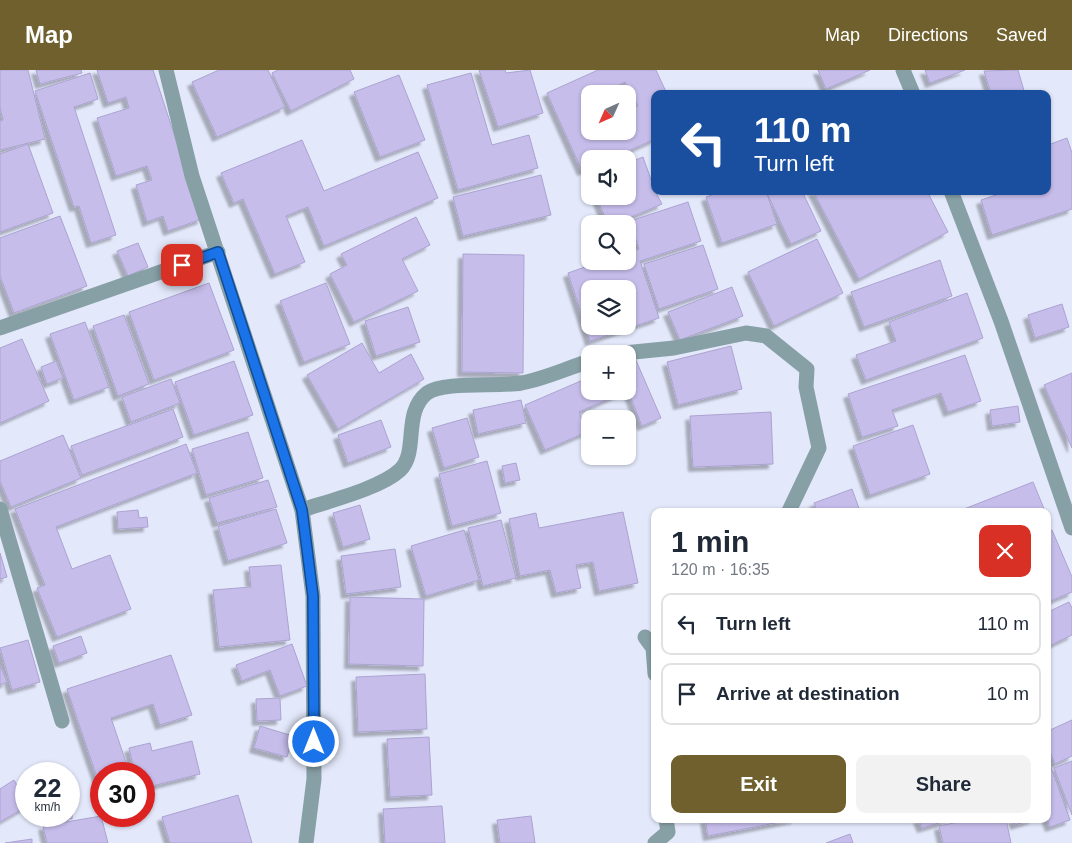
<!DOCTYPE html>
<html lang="en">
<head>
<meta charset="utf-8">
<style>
	:root { --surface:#fff; --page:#f2f2f3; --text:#1f2937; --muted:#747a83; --line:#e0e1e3; --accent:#6f602e }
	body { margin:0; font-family:Arial,sans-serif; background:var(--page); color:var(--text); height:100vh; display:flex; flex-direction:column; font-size:19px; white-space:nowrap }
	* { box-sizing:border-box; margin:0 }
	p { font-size:16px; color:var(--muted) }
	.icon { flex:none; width:28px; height:28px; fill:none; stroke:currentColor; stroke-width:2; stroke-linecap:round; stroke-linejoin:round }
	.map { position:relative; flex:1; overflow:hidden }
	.details { position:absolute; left:651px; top:438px; width:400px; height:315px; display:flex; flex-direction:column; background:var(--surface); border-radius:10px; box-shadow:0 1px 4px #0004 }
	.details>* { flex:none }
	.banner { position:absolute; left:651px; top:20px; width:400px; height:105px; border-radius:10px; box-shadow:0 1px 4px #0004; background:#1a4fa0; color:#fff; overflow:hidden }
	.needle { width:32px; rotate:225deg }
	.tools { position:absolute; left:581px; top:15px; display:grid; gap:10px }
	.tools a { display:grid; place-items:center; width:55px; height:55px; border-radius:10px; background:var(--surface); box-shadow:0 1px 4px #0004; font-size:25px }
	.speed { position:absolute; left:15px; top:692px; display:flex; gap:10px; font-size:25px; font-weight:700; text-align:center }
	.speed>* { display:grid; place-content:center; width:65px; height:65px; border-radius:50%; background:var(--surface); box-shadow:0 1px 4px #0004; line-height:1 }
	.speed small { font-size:12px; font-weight:400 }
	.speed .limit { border:8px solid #d22; background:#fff; color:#111 }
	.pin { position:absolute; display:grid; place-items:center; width:42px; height:42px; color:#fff; margin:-21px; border-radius:10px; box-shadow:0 2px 8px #0006 }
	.me { position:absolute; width:55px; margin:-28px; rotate:0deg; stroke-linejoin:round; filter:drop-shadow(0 0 4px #0008) }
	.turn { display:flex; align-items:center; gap:18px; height:105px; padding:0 20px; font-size:22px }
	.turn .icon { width:65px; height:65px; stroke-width:2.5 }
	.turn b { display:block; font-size:35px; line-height:42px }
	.round { display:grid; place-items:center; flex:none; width:52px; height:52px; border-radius:10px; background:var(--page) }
	.headline { display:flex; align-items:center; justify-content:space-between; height:85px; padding:0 20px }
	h1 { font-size:30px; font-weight:700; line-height:38px }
	.cta { display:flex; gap:10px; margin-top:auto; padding:10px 20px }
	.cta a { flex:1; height:58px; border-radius:10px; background:var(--accent); color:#fff; font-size:20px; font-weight:700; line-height:58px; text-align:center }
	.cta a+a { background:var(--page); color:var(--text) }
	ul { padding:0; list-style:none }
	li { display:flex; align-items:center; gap:15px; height:62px; margin:0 10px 8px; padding:0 10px; border:2px solid var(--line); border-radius:10px }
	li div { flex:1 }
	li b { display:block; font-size:19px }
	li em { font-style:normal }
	header { display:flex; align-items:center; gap:30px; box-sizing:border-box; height:70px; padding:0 25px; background:var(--accent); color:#fff }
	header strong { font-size:24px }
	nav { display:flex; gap:28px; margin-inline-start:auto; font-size:18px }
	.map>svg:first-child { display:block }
</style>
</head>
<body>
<header>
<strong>Map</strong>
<nav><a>Map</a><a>Directions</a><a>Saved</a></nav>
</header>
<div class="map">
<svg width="1072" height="773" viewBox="0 0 1072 773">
	<defs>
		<filter id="shadow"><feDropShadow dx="-4.5" dy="4.5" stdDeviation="1" flood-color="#0004"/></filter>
	</defs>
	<rect width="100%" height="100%" fill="#e3e8fb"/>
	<g fill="#c6bdeb" stroke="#aba3d0" fill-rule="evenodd" filter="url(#shadow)">
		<polygon points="0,0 28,0 45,69 0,80 0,51 3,50 0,37"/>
		<polygon points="36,0 81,0 82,3 40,14"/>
		<polygon points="97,0 153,0 202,149 168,161 163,146 147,152 136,115 152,110 147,96 116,106 97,48 129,38 126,27 108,33"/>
		<polygon points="219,0 268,0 285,37 217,67 192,12"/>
		<polygon points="278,0 350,0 354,9 291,41 272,3"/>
		<polygon points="479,0 505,0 506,3 530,0 543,43 498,57"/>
		<path d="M 598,0 L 656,0 L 667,24 L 655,24 L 655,69 L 611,89 L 590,89 L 590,98 L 582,101 L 547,23 ZM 625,12 L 638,36 L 628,41 L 628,61 L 590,61 L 590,40 L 586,32 L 590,30 L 590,24 L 602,24 Z"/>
		<polygon points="818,0 870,0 826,19"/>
		<polygon points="925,0 965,0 930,13"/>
		<polygon points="1018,0 1025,24 991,24 984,1"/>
		<polygon points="90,3 98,29 74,37 116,165 91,173 79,136 74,137 35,21"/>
		<polygon points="471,3 492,75 529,65 538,98 458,120 427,15"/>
		<polygon points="399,5 425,70 380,87 354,22"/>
		<polygon points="1067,68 1072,83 1072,139 992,165 981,130 1002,123 1001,121 1048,121 1048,75"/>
		<polygon points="302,70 324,121 418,82 438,128 324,176 308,137 286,146 305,192 275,204 243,129 234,133 221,103"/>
		<polygon points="28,74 53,143 0,162 0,84"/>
		<polygon points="643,87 655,121 662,134 615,154 608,154 596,126 628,126 628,93"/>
		<polygon points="541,105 551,145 463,166 453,127"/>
		<polygon points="723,121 766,121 777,154 722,173 706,127"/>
		<polygon points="766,121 802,121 821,161 791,174"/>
		<polygon points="813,121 927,121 948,162 859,209"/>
		<path d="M 688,132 L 701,171 L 640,191 L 659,248 L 590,271 L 568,203 L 602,191 L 628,191 L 628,183 L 639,179 L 630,151 ZM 590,219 L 628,219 L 628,256 L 590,256 Z"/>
		<polygon points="60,146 87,216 14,243 0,206 0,168"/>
		<polygon points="416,147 430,175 402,189 418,221 354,252 330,204 347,195 341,184"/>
		<polygon points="817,169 843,223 774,256 748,202"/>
		<polygon points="138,173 148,197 128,206 117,181"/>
		<polygon points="703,175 718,219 659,239 644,194"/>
		<polygon points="463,184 524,185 523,303 462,302"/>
		<polygon points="940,190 952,226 864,257 851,222"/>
		<polygon points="209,213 234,280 154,310 129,242"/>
		<polygon points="326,213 350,274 304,292 280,231"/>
		<polygon points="732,217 743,246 680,270 668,242"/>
		<polygon points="967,223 983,268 866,310 856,285 896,271 889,252"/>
		<polygon points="1062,234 1069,257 1035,268 1028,245"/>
		<polygon points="408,237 420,272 376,286 365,251"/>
		<polygon points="124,245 149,314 118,326 93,256"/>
		<polygon points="85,252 109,317 74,330 50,264"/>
		<polygon points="22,269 49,331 0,353 0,278"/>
		<polygon points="362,273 379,303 411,284 424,309 338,359 307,305"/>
		<polygon points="731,276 742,319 678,335 667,292"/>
		<polygon points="965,285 981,331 948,342 941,323 892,340 898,356 862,367 848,324"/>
		<polygon points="635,288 661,348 642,356 628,321 628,291"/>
		<polygon points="56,291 63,308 47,314 41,297"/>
		<polygon points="234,291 253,345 194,365 175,312"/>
		<polygon points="1072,303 1072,378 1044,315"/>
		<polygon points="590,307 590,321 626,321 579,342 587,362 545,380 525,335"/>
		<polygon points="171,309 180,333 131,352 122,327"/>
		<polygon points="521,330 526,353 478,364 473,340"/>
		<polygon points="1018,336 1020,352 992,356 990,340"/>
		<polygon points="173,339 183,367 82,405 71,376"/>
		<polygon points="771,342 773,394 693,397 690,346"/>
		<polygon points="467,348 479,387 444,398 432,358"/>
		<polygon points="381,350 391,377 348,393 338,365"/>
		<polygon points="913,355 930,404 870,425 853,376"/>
		<polygon points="248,362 263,408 206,425 192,379"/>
		<polygon points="63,365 81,408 11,437 0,411 0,391"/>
		<polygon points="186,374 197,403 56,457 72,499 110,485 131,539 57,567 37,518 45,515 15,439"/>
		<polygon points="487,391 501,443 452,456 439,404"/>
		<polygon points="516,393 520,410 505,413 502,396"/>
		<polygon points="268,410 277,437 217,453 209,428"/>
		<polygon points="1033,412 1045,441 959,441"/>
		<polygon points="852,419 860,441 817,441 814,433"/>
		<polygon points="360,435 370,469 343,477 333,443"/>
		<polygon points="276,439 287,473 228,491 218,456"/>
		<polygon points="138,440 139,448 147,447 148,457 118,459 117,442"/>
		<polygon points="623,442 638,513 599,521 593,492 576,495 581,518 556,523 550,500 520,506 509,449 536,443 539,458"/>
		<polygon points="501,450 516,508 483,516 468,458"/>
		<polygon points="464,460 479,510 426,526 411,476"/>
		<polygon points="1052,460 1072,507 1072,522 1048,532 1048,462"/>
		<polygon points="395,479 401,517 346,524 341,486"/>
		<polygon points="0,483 7,507 0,509"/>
		<polygon points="281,495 290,570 219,577 213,520 251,517 249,497"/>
		<polygon points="350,527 424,529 423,596 349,594"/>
		<polygon points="1069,532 1072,538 1072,565 1051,575 1048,568 1048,542"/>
		<polygon points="81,566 87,583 59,593 53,576"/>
		<polygon points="28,570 40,612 12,620 0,578"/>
		<polygon points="292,574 307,616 280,626 270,600 242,611 236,595"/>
		<polygon points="171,585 192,645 160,655 153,634 111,648 130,704 101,704 100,716 67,619"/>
		<polygon points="0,595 7,612 0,615"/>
		<polygon points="425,604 427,659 358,662 356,607"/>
		<polygon points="280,628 281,650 257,651 256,629"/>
		<polygon points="1072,650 1072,686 1055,694 1048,677 1048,661"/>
		<polygon points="260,656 293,666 287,687 254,678"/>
		<polygon points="429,667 432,725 390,727 387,669"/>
		<polygon points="192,671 200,704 144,718 144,704 135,704 129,678 150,673 152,681"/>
		<polygon points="1048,689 1070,750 1050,757 1047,749"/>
		<polygon points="1072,691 1072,745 1054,698"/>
		<polygon points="14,710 26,731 26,737 0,752 0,719"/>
		<polygon points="238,725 252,773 170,773 162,747"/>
		<polygon points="69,730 73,730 72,749 54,748 69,746"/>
		<polygon points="442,736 445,773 385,773 383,739"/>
		<polygon points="101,746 108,773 47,773 43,756"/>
		<polygon points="531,746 535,773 500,773 497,750"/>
		<polygon points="705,749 796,749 708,766"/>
		<polygon points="918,749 953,749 922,758"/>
		<polygon points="973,749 1006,749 1011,773 943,773 939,756"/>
		<polygon points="1013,749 1034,749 1015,755"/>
		<polygon points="850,764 853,773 826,773"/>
		<polygon points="32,769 32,773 5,773"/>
	</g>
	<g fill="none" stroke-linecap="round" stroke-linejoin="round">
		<g stroke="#87a0a6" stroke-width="15">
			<polyline points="166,0 192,106 302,440 313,526 314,709 306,773"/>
			<polyline points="903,0 913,24"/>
			<polyline points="951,121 1001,251 1072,458"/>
			<polyline points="0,258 218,182"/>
			<polyline points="614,284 674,278 746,263 766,266 807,299 806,317 819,378 789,441"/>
			<polyline points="0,439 62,651"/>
			<path d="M 302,440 C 329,431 381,418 400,400 C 419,382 402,343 427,323 C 443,311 499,317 521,313 C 544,309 567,298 590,291"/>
			<polyline points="645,567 653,578 655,604"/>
			<polyline points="655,773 668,762 666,749"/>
		</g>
	</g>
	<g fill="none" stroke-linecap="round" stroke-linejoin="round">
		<defs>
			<polyline id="route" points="182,195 218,182 302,440 313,526 314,672"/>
		</defs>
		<use href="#route" stroke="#114b97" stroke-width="12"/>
		<use href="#route" stroke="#1a73e8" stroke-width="9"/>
	</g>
</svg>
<div class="tools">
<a><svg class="needle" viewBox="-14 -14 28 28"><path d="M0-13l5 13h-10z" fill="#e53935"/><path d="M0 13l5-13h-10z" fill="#747a83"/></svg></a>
<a><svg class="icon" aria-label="sound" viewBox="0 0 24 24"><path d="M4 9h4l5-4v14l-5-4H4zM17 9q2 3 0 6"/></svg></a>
<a><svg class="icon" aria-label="search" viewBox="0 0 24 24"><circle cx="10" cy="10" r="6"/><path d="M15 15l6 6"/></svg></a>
<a><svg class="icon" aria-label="layers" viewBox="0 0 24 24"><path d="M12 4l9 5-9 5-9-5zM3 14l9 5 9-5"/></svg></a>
<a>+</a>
<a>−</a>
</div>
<div class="speed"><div>22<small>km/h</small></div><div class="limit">30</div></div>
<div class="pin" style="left:182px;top:195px;background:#d93025"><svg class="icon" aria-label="arrive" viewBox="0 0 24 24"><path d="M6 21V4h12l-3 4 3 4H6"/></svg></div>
<svg class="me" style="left:314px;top:672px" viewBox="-20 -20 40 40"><circle r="17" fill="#1a73e8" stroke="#fff" stroke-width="3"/><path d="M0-11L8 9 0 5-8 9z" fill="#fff"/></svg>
<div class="banner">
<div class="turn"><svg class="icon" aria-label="left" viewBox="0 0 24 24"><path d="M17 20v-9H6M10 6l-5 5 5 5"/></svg><div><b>110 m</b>Turn left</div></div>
</div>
<section class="details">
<div class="headline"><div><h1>1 min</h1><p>120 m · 16:35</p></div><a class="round" style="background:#d93025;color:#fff"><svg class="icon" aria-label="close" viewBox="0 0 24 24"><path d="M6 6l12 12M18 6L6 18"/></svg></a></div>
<ul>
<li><svg class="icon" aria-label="left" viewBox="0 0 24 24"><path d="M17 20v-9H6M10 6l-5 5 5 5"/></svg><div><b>Turn left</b></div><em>110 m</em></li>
<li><svg class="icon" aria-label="arrive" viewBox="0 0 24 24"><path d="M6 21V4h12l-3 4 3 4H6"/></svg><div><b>Arrive at destination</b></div><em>10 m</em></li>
</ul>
<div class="cta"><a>Exit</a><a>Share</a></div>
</section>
</div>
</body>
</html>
